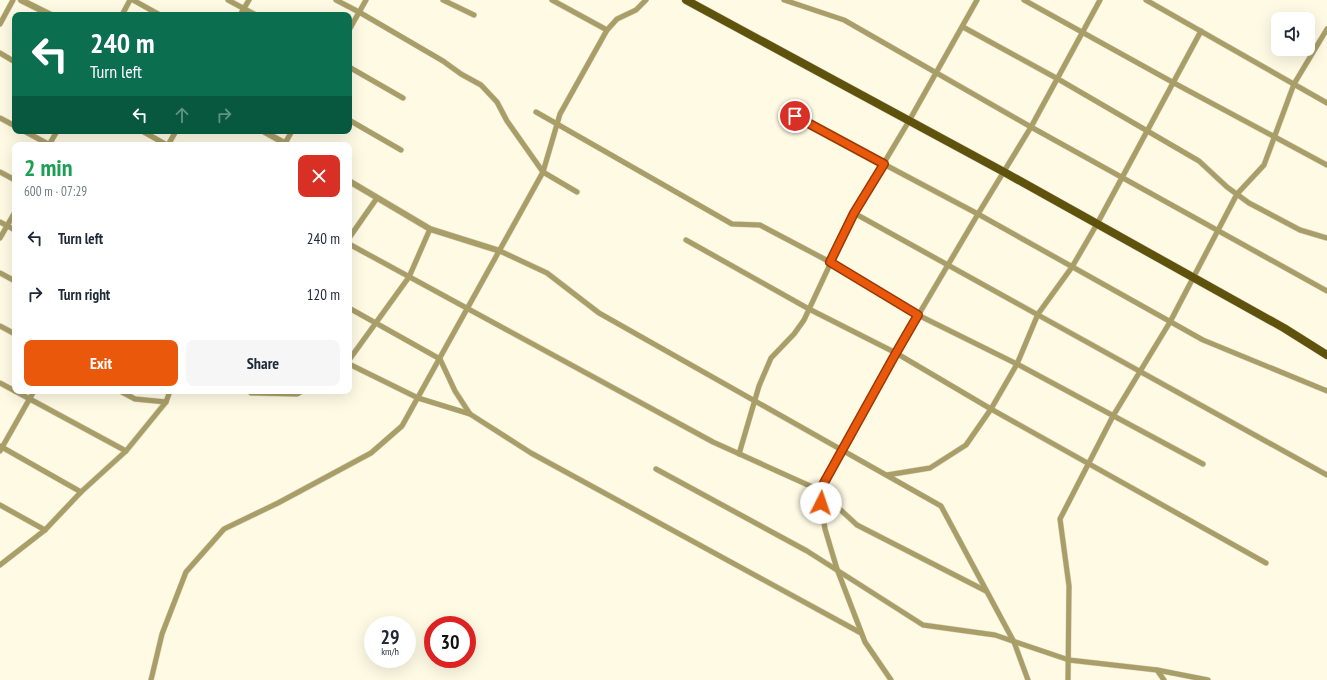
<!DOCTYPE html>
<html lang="en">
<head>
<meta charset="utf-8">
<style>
	:root { --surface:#fff; --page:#f6f6f7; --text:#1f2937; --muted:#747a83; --accent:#ea580c }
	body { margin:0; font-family:"PT Sans Narrow",sans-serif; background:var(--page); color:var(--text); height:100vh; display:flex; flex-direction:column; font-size:15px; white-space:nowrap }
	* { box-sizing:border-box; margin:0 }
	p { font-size:13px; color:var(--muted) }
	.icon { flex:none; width:22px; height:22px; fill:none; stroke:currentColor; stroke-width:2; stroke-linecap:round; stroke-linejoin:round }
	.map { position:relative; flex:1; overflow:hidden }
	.details { position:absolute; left:12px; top:142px; width:340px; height:252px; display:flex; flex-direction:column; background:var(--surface); border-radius:8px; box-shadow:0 4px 16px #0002 }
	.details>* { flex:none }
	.top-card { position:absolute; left:12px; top:12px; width:340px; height:122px; border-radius:8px; box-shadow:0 4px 16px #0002; background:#0b6e4f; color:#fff; overflow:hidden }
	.fabs { position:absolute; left:1271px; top:12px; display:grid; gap:8px }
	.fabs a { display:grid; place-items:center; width:44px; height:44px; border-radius:8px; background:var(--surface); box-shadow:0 4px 16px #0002; font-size:20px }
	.speed { position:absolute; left:364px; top:616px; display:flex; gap:8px; font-size:20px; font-weight:700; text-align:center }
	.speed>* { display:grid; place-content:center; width:52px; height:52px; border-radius:50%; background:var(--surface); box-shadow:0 4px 16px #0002; line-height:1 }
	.speed small { font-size:10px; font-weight:400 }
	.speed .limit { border:6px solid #d22; background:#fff; color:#111 }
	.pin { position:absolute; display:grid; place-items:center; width:34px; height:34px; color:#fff; margin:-17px; border:2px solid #fff; border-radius:50%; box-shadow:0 1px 4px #0007 }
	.me { position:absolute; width:44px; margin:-22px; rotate:4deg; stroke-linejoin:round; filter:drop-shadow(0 0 3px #0008) }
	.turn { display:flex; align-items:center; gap:14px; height:84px; padding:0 12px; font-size:18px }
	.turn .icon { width:52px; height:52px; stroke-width:2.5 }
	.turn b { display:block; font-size:28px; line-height:34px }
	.lanes { display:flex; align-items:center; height:38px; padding:0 12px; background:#0003; justify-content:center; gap:20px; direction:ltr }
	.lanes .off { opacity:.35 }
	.round { display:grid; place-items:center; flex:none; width:42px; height:42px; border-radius:8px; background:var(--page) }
	.head { display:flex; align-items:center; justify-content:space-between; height:68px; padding:0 12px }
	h1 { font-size:24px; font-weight:800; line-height:30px; color:#1e9e55 }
	.button { display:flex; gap:8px; margin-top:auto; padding:8px 12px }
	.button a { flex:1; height:46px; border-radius:8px; background:var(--accent); color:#fff; font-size:16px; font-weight:800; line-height:46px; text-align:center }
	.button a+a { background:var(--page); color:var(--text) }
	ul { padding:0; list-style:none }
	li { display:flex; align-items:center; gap:12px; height:56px; padding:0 12px }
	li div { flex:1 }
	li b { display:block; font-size:15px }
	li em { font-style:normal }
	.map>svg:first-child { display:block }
</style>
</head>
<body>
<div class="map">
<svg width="1327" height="680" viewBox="0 0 1327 680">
	<rect width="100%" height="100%" fill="#fefae4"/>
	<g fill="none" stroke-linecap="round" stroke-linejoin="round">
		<defs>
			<g id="minor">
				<polyline points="133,0 160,15"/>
				<polyline points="228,0 256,15"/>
				<polyline points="336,0 359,12 443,61 461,74 481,85 497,102 507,121 543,172 577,192"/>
				<polyline points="443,0 474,15"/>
				<polyline points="552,0 607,30"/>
				<polyline points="784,0 844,20 1031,127 1327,291"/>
				<polyline points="1024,0 1174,83 1327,165"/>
				<polyline points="1146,0 1327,103"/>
				<polyline points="122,15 130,0"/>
				<polyline points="240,15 249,0"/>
				<polyline points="0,24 13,0"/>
				<polyline points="963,27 1058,79 1199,161 1227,187 1249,203 1300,230 1327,238"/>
				<polyline points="349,30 366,0"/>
				<polyline points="0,53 15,62"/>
				<polyline points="349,67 403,98"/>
				<polyline points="536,112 732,224 760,225 830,262 918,315 1017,364 1203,464"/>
				<polyline points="795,117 978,214 1203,340 1327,391"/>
				<polyline points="0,118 15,126"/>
				<polyline points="349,120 401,150"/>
				<polyline points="24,131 50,145"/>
				<polyline points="142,131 167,145"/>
				<polyline points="49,145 57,131"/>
				<polyline points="168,145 176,131"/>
				<polyline points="284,145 292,131"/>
				<polyline points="0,172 15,180"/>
				<polyline points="854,213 1327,475"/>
				<polyline points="0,222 15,230"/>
				<polyline points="0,238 15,212"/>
				<polyline points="349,238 377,198"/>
				<polyline points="686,240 809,309 896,353 991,409 1266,563"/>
				<polyline points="349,244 713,442 819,490 857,525 986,591"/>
				<polyline points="500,251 547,273 599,313 941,506 1014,642 1028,680"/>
				<polyline points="0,273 15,281"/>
				<polyline points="349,308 440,359 455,391 470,414 531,453 861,633"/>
				<polyline points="0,326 15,334"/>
				<polyline points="349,360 409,277 430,229"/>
				<polyline points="349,364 418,398 470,414"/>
				<polyline points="0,383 15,391"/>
				<polyline points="15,391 126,451"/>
				<polyline points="120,391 135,399 166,402"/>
				<polyline points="249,391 251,393 297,394 302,391"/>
				<polyline points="0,446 81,492"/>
				<polyline points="0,451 34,391"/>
				<polyline points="739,454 759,386 771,358 794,334 804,320 854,213 909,121 977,0"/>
				<polyline points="656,469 807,551 923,625 995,635 1069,660 1157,670 1164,680"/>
				<polyline points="887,475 930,468 966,445 991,409 1017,364 1038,314 1072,267 1097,224 1201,31"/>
				<polyline points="0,505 45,530"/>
				<polyline points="0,565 45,530 81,492 126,451 166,402 170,391"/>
				<polyline points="1157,670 1208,680"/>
				<polyline points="151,680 162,634 186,572 224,529 278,503 371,453 402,426 543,172 560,114 607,30 617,19 636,10 646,0"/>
				<polyline points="891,680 865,642 837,569 825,529 819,490 896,353 978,214 1031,127 1100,0"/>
				<polyline points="1068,680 1069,586 1060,519 1113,416 1170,322 1237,194 1264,165 1294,84 1327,29"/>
			</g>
			<g id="tertiary">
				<polyline points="21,0 51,15"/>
				<polyline points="263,131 288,145"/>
				<polyline points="349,181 430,229 500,251"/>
			</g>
			<polyline id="primary" points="686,0 1004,172 1284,328 1327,355"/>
		</defs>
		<use href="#minor" stroke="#dad7c3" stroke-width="6"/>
		<use href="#tertiary" stroke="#dad7c3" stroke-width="7"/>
		<use href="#primary" stroke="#dad7c3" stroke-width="9"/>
		<use href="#minor" stroke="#a99e67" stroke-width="5"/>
		<use href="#tertiary" stroke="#a99e67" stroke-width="6"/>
		<use href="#primary" stroke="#5e520d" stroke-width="8"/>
	</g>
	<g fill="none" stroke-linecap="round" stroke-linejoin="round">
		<defs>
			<polyline id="route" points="795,116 884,164 854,213 830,262 918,315 896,353 820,490 821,503"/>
		</defs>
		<use href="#route" stroke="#983908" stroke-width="10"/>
		<use href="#route" stroke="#ea580c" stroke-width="7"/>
	</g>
</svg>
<div class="fabs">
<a><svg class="icon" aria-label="sound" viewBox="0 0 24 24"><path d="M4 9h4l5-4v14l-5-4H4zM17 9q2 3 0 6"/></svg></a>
</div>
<div class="speed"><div>29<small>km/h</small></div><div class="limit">30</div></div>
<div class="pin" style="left:795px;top:116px;background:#d93025"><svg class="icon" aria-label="arrive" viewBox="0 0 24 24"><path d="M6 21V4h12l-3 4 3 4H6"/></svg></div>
<svg class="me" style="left:821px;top:503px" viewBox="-20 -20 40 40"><circle r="19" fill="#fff"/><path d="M0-13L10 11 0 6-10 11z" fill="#ea580c"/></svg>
<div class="top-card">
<div class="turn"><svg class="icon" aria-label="left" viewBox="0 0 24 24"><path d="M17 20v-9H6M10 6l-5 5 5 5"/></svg><div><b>240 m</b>Turn left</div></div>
<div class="lanes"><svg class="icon" aria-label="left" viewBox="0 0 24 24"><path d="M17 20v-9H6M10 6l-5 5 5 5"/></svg><svg class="icon off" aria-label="ahead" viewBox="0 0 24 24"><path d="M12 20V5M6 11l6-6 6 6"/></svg><svg class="icon off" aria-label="right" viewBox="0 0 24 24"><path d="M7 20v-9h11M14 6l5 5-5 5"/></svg></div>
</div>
<section class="details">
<div class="head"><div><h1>2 min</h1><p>600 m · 07:29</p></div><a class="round" style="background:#d93025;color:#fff"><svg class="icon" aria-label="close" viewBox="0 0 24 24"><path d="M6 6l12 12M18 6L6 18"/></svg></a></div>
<ul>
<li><svg class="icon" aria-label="left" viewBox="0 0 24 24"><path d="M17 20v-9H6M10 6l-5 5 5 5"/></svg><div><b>Turn left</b></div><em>240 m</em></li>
<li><svg class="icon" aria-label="right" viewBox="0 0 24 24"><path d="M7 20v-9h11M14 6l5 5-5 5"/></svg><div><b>Turn right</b></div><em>120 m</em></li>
</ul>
<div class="button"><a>Exit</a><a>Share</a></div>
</section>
</div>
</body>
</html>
